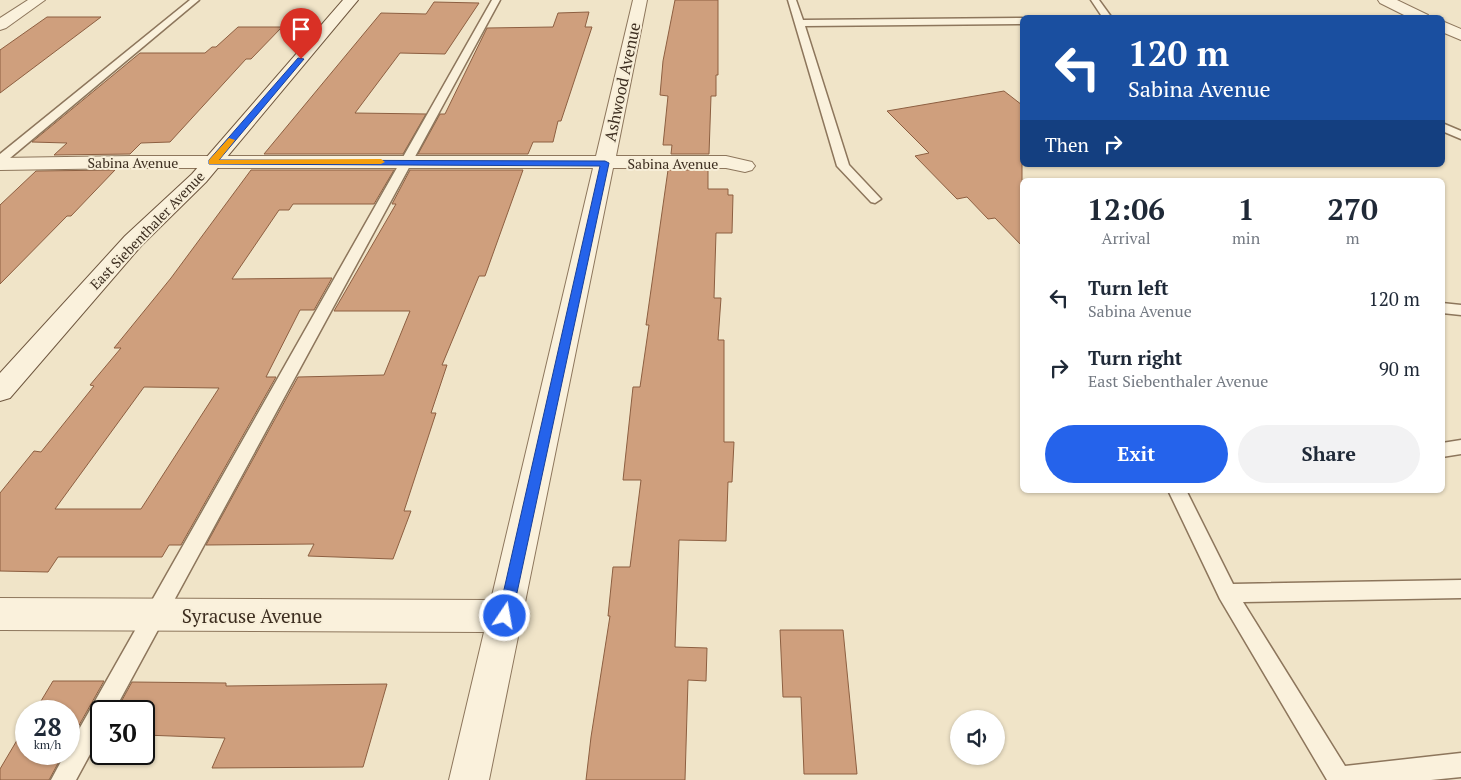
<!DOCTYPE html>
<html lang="en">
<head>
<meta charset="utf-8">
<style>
	:root { --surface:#fff; --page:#f2f2f3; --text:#1f2937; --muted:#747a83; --accent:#2563eb }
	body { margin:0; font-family:"PT Serif",serif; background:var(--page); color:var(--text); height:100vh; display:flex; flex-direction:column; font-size:19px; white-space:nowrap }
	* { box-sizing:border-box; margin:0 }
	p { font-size:16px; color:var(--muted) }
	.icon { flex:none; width:28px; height:28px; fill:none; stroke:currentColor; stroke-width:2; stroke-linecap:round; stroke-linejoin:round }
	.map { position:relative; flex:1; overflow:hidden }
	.details { position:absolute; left:1020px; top:178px; width:425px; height:315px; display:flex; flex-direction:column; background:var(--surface); border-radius:8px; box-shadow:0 1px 4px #0004 }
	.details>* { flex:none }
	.banner { position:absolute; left:1020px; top:15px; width:425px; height:152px; border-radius:8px; box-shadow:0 1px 4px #0004; background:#1a4fa0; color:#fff; overflow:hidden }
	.buttons { position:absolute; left:950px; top:710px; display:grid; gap:10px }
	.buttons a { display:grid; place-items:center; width:55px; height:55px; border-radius:50%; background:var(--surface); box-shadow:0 1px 4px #0004; font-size:25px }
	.speed { position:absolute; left:15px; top:700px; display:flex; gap:10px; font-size:25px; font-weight:700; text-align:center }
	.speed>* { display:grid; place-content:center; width:65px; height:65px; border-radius:50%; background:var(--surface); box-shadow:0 1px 4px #0004; line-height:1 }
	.speed small { font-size:12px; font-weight:400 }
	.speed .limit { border:2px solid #111; border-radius:8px; background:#fff; color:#111 }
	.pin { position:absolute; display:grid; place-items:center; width:42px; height:42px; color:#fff; margin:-51px -21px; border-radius:50% 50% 50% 0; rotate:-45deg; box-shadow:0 0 5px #0007 }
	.pin .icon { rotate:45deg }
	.me { position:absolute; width:55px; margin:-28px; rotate:12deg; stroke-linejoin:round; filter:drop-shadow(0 0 4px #0008) }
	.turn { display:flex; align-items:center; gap:18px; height:105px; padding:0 25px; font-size:22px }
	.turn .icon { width:65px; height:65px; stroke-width:2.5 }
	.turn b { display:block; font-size:35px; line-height:42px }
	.then { display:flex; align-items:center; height:48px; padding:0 25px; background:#0003; gap:10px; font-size:19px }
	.eta { display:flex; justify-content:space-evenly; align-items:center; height:85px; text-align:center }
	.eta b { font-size:30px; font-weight:700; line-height:35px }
	.action { display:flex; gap:10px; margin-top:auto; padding:10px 25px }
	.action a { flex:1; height:58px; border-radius:30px; background:var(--accent); color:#fff; font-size:20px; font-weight:700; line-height:58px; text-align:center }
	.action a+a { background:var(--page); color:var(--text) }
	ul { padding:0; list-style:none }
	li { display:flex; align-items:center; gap:15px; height:70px; padding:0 25px }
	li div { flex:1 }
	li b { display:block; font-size:19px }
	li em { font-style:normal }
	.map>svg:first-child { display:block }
</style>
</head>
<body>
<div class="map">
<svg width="1461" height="780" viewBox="0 0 1461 780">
	<rect width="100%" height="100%" fill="#f0e4c8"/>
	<g fill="#cf9f7d" stroke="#8d5f41" fill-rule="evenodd">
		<polygon points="675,0 718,0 718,75 716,75 716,96 711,96 709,154 671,154 672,145 663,145 668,96 660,95 663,61"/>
		<polygon points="434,2 479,3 445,54 400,53 355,113 426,114 403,154 264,154 381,13 426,14"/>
		<polygon points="589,12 585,27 592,27 561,121 558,121 553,142 533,142 528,154 418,154 440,114 445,114 487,28 553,27 558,13"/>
		<polygon points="47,17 101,17 0,93 0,50"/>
		<polygon points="238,27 282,27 251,59 246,59 170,142 141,143 130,154 54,155 67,143 32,142 140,53 205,53 212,47 216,47"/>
		<polygon points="1004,91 1022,105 1022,246 995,218 988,219 967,197 957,199 915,156 929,153 887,111"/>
		<polygon points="115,170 71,216 67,216 0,284 0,205 36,171"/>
		<path d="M 251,170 L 394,170 L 374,204 L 293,204 L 289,210 L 279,210 L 232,279 L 332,278 L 314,310 L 300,310 L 266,377 L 276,377 L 181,545 L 169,545 L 162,557 L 58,557 L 48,572 L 0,571 L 0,493 L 34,451 L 41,452 L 94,386 L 90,385 L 121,348 L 114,348 L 171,278 ZM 144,387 L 219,388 L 141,509 L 55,509 Z"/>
		<polygon points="410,170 523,170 485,276 479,276 442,365 447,365 431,413 436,413 404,511 411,511 393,559 308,556 314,544 206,545 298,377 384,375 410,311 334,311 396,204 392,204"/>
		<polygon points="668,170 708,170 708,189 728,189 728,195 733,195 732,233 716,233 714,298 721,298 718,340 724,340 724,442 734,442 732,482 728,482 726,541 679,540 675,647 707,648 706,681 688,680 685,780 586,780 591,737 610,616 608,616 613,567 630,567 641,480 623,480 633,387 640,387 649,325 646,325"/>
		<polygon points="780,630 843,630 857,774 804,774 801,697 783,697"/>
		<polygon points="53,681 104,681 69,743 69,711 35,711"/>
		<polygon points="132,682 226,683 226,686 387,684 363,767 212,768 225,738 144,735 144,711 116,711"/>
		<polygon points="26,725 26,754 63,754 49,780 0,780 0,769"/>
	</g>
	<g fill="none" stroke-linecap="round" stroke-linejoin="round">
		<defs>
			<g id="lane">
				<polygon points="190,0 199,0 4,163 0,164 0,154"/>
				<polygon points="492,0 500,0 114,711 101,711 101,734 76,780 51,780 65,754 69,754 69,747"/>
				<polygon points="788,0 796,0 803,20 1022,18 1022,24 805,26 849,165 881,199 875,203 871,202 837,166"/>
				<polygon points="1091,0 1099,0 1112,18 1103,18"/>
				<polygon points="1442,123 1461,131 1461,139 1442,131"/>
				<polygon points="1442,303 1461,305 1461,315 1442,313"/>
				<polygon points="1461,440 1461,454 1442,457 1442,443"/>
				<polygon points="1168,490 1186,490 1233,584 1461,580 1461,598 1243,602 1345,766 1461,753 1461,777 1431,780 1327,780 1220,599"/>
			</g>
			<g id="street">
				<polygon points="28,0 45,0 6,28 0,30 0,18"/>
				<polygon points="633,0 647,0 616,156 726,156 752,162 755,166 752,170 745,172 726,168 613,168 489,780 449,780 484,632 0,630 0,598 491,600 593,168 131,168 0,170 0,158 131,156 596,156"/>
				<polygon points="1378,0 1397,0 1428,15 1430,18 1410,18 1380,3"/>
				<polygon points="1442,21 1461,29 1461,40 1442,32"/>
			</g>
			<polygon id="secondary" points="343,0 358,0 206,182 141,246 10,398 0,401 0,373 125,236 192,174"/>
		</defs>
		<use href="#lane" stroke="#8d765c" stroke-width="3"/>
		<use href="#street" stroke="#8d765c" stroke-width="2"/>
		<use href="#secondary" stroke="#6f573f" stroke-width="2"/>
		<use href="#lane" fill="#faf1dc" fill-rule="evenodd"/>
		<use href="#street" fill="#faf1dc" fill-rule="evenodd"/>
		<use href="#secondary" fill="#faf1dc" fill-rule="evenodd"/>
	</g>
	<polygon fill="#2563eb" stroke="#184099" points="298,58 304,59 219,160 605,161 609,163 512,616 510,621 505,623 500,621 498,616 600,166 209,164 209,160"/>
	<polygon fill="#f59e0b" points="229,138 235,140 219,160 381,159 385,162 381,164 209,164 209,160"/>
	<g text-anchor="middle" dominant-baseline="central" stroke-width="4" stroke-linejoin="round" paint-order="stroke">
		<g font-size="14" fill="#3d2e20" stroke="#f7eed8">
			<text x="133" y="162">Sabina Avenue</text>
			<text x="673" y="163">Sabina Avenue</text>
			<text transform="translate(147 230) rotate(-46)">East Siebenthaler Avenue</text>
		</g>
		<g font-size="16" fill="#3d2e20" stroke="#f7eed8">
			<text transform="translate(622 82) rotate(-78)">Ashwood Avenue</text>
		</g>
		<g font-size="19" fill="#3d2e20" stroke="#f7eed8">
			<text x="252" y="615">Syracuse Avenue</text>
		</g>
	</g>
</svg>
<div class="buttons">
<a><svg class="icon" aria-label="sound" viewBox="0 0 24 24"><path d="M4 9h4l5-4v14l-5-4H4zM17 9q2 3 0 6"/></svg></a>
</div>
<div class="speed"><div>28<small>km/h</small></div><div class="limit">30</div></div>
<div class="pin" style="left:301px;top:59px;background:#d93025"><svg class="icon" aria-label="arrive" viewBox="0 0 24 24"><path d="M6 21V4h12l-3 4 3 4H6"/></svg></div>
<svg class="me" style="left:505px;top:616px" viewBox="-20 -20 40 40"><circle r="17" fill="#2563eb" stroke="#fff" stroke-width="3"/><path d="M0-11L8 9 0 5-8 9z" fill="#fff"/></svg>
<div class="banner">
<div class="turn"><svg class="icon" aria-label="left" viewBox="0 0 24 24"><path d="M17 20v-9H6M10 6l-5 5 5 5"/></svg><div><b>120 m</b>Sabina Avenue</div></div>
<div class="then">Then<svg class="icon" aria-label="right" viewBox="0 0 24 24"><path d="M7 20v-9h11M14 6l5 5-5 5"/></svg></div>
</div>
<section class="details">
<div class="eta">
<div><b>12:06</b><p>Arrival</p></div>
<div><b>1</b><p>min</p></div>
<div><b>270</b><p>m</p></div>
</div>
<ul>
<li><svg class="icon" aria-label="left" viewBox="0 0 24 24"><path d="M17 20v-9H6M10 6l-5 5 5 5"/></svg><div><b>Turn left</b><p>Sabina Avenue</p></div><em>120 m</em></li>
<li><svg class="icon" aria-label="right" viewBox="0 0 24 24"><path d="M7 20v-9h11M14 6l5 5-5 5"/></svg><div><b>Turn right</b><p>East Siebenthaler Avenue</p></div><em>90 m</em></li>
</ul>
<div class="action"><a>Exit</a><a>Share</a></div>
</section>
</div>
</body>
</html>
